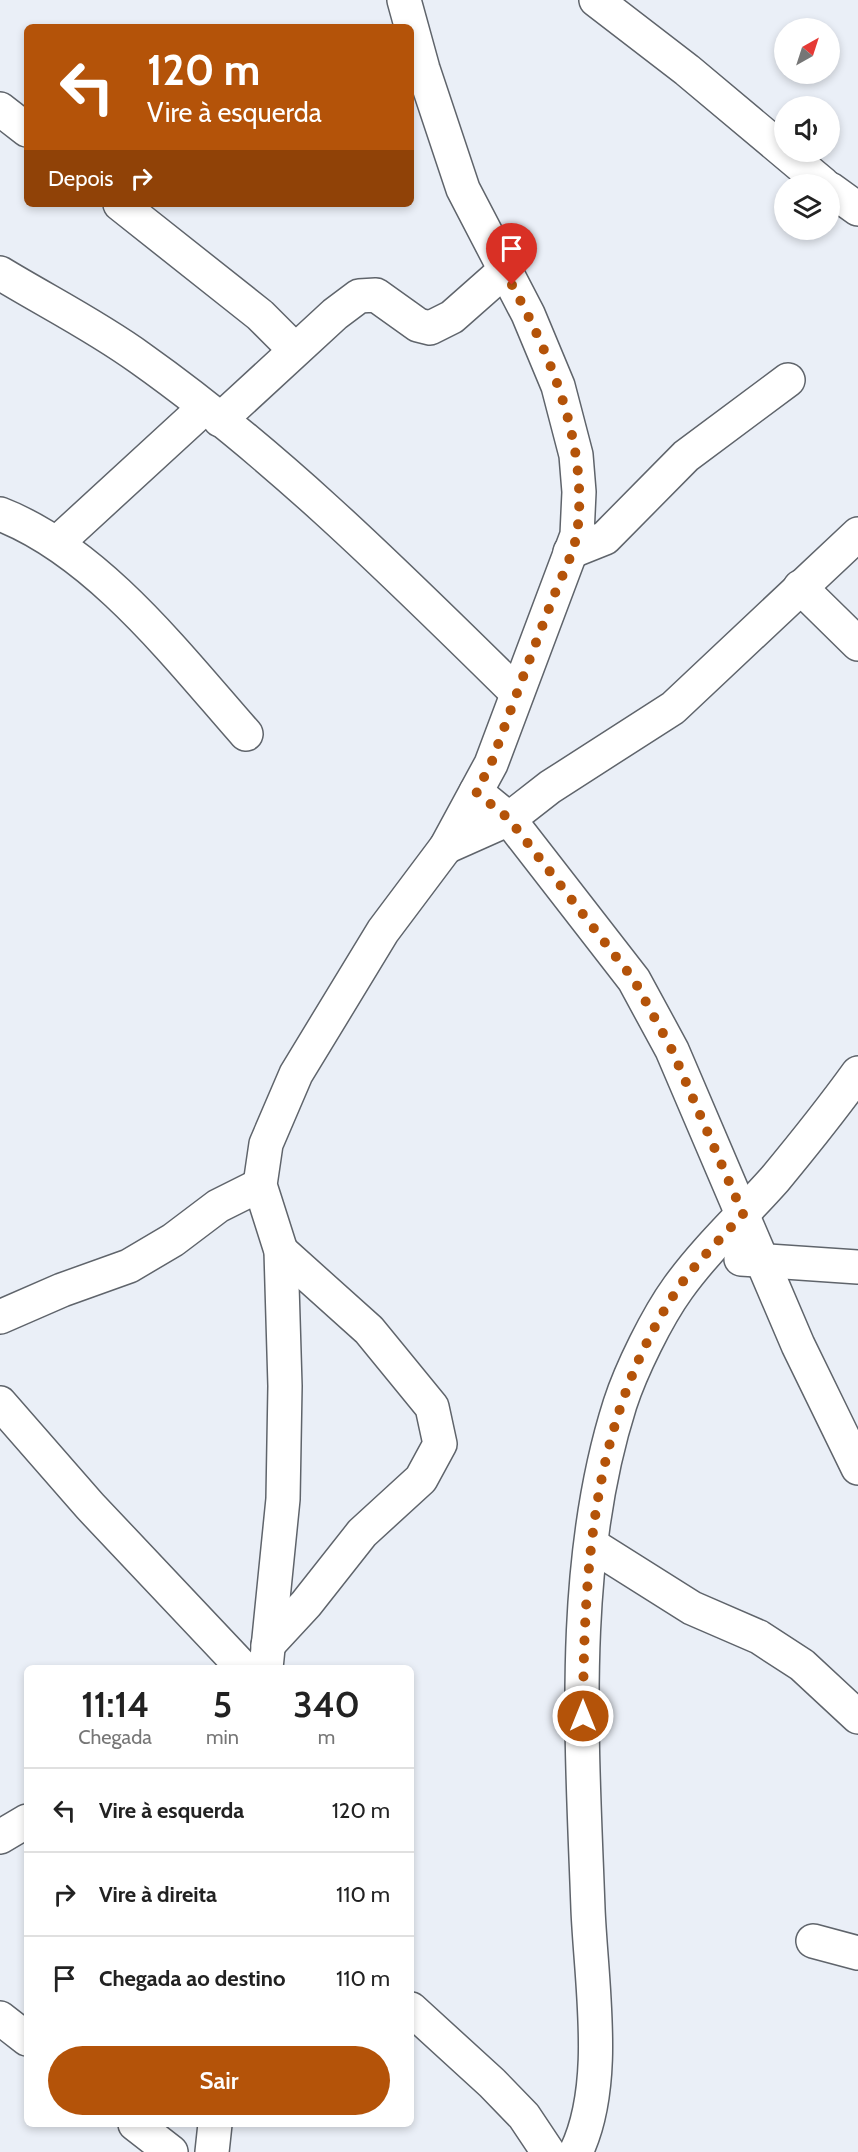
<!DOCTYPE html>
<html lang="pt">
<head>
<meta charset="utf-8">
<style>
	:root { --surface:#fff; --page:#f6f6f6; --text:#222; --muted:#767676; --line:#e0e0e0; --accent:#b45309 }
	body { margin:0; font-family:Cabin,sans-serif; background:var(--page); color:var(--text); height:100vh; display:flex; flex-direction:column; font-size:22px; white-space:nowrap }
	* { box-sizing:border-box; margin:0 }
	p { font-size:20px; color:var(--muted) }
	.icon { flex:none; width:33px; height:33px; fill:none; stroke:currentColor; stroke-width:2; stroke-linecap:round; stroke-linejoin:round }
	.map { position:relative; flex:1; overflow:hidden }
	.panel { position:absolute; left:24px; top:1665px; width:390px; height:462px; display:flex; flex-direction:column; background:var(--surface); border-radius:9px; box-shadow:0 3px 9px #0003 }
	.panel>* { flex:none }
	.banner { position:absolute; left:24px; top:24px; width:390px; height:183px; border-radius:9px; box-shadow:0 3px 9px #0003; background:#b45309; color:#fff; overflow:hidden }
	.needle { width:39px; rotate:39deg }
	.fabs { position:absolute; left:774px; top:18px; display:grid; gap:12px }
	.fabs a { display:grid; place-items:center; width:66px; height:66px; border-radius:50%; background:var(--surface); box-shadow:0 3px 9px #0003; font-size:30px }
	.pin { position:absolute; display:grid; place-items:center; width:51px; height:51px; color:#fff; margin:-62px -26px; border-radius:50% 50% 50% 0; rotate:-45deg; box-shadow:0 0 6px #0007 }
	.pin .icon { rotate:45deg }
	.me { position:absolute; width:66px; margin:-33px; rotate:0deg; stroke-linejoin:round; filter:drop-shadow(0 0 4px #0008) }
	.turn { display:flex; align-items:center; gap:21px; height:126px; padding:0 24px; font-size:27px }
	.turn .icon { width:78px; height:78px; stroke-width:2.5 }
	.turn b { display:block; font-size:42px; line-height:51px }
	.then { display:flex; align-items:center; height:57px; padding:0 24px; background:#0003; gap:12px; font-size:22px }
	.eta { display:flex; justify-content:space-evenly; align-items:center; height:102px; text-align:center }
	.eta b { font-size:36px; font-weight:600; line-height:42px }
	.cta { display:flex; gap:12px; margin-top:auto; padding:12px 24px }
	.cta a { flex:1; height:69px; border-radius:36px; background:var(--accent); color:#fff; font-size:24px; font-weight:600; line-height:69px; text-align:center }
	ul { padding:0; list-style:none }
	li { display:flex; align-items:center; gap:18px; height:84px; padding:0 24px; border-top:2px solid var(--line) }
	li div { flex:1 }
	li b { display:block; font-size:22px }
	li em { font-style:normal }
	.map>svg:first-child { display:block }
</style>
</head>
<body>
<div class="map">
<svg width="858" height="2152" viewBox="0 0 858 2152">
	<rect width="100%" height="100%" fill="#eaeff7"/>
	<g fill="none" stroke-linecap="round" stroke-linejoin="round">
		<defs>
			<g id="minor">
				<polyline points="596,0 687,70 823,184"/>
				<polyline points="0,109 27,130"/>
				<polyline points="830,189 858,209"/>
				<polyline points="120,204 260,315 295,350"/>
				<path d="M 0,273 C 46,301 96,326 140,358 C 277,455 398,576 517,693"/>
				<polyline points="220,420 335,314 359,296 376,295 418,325 430,328 452,317 504,271"/>
				<path d="M 0,514 C 98,552 178,657 246,734"/>
				<polyline points="57,543 204,408"/>
				<polyline points="570,552 605,538 686,456 788,380"/>
				<polyline points="800,587 858,644"/>
				<polyline points="476,792 509,819 634,980 672,1050 798,1345 858,1468"/>
				<polyline points="446,847 509,819 550,787 673,708 858,534"/>
				<polyline points="741,1259 858,1267"/>
				<polyline points="0,1317 62,1290 129,1266 173,1240 218,1206 260,1185"/>
				<polyline points="0,1403 90,1506 243,1668"/>
				<polyline points="592,1545 692,1608 759,1637 802,1665 858,1717"/>
				<polyline points="268,1645 306,1604 362,1533 421,1479 440,1444 432,1407 369,1330 281,1251"/>
				<polyline points="266,1668 283,1499 285,1386 281,1251 260,1185 266,1144 296,1074 383,931 446,847 491,764 577,535 579,492 576,455 558,386 528,314 463,189 423,69 404,0"/>
				<polyline points="0,1837 27,1821"/>
				<polyline points="813,1941 858,1953"/>
				<polyline points="411,2009 492,2083 524,2116 548,2152"/>
				<polyline points="0,2018 27,2039"/>
				<polyline points="135,2124 171,2152"/>
				<polyline points="212,2152 215,2124"/>
				<path d="M 576,2152 C 609,2084 591,1983 588,1909 C 582,1743 569,1564 620,1404 C 631,1370 657,1317 678,1288 C 706,1249 743,1215 775,1179 C 804,1144 832,1109 858,1073"/>
			</g>
		</defs>
		<use href="#minor" stroke="#5f646b" stroke-width="36"/>
		<use href="#minor" stroke="#fff" stroke-width="33"/>
	</g>
	<g fill="none" stroke-linecap="round" stroke-linejoin="round">
		<path stroke="#b45309" stroke-width="10" stroke-dasharray="0 18" d="M 512,285 C 552,358 589,448 577,533 C 573,557 558,583 550,606 C 530,658 510,711 491,764 L 476,792 L 509,819 L 634,980 L 672,1050 L 743,1214 C 721,1239 695,1263 677,1290 C 592,1418 584,1568 583,1716"/>
	</g>
</svg>
<div class="fabs">
<a><svg class="needle" viewBox="-14 -14 28 28"><path d="M0-13l5 13h-10z" fill="#e53935"/><path d="M0 13l5-13h-10z" fill="#767676"/></svg></a>
<a><svg class="icon" aria-label="sound" viewBox="0 0 24 24"><path d="M4 9h4l5-4v14l-5-4H4zM17 9q2 3 0 6"/></svg></a>
<a><svg class="icon" aria-label="layers" viewBox="0 0 24 24"><path d="M12 4l9 5-9 5-9-5zM3 14l9 5 9-5"/></svg></a>
</div>
<div class="pin" style="left:512px;top:285px;background:#d93025"><svg class="icon" aria-label="arrive" viewBox="0 0 24 24"><path d="M6 21V4h12l-3 4 3 4H6"/></svg></div>
<svg class="me" style="left:583px;top:1716px" viewBox="-20 -20 40 40"><circle r="17" fill="#b45309" stroke="#fff" stroke-width="3"/><path d="M0-11L8 9 0 5-8 9z" fill="#fff"/></svg>
<div class="banner">
<div class="turn"><svg class="icon" aria-label="left" viewBox="0 0 24 24"><path d="M17 20v-9H6M10 6l-5 5 5 5"/></svg><div><b>120 m</b>Vire à esquerda</div></div>
<div class="then">Depois<svg class="icon" aria-label="right" viewBox="0 0 24 24"><path d="M7 20v-9h11M14 6l5 5-5 5"/></svg></div>
</div>
<section class="panel">
<div class="eta">
<div><b>11:14</b><p>Chegada</p></div>
<div><b>5</b><p>min</p></div>
<div><b>340</b><p>m</p></div>
</div>
<ul>
<li><svg class="icon" aria-label="left" viewBox="0 0 24 24"><path d="M17 20v-9H6M10 6l-5 5 5 5"/></svg><div><b>Vire à esquerda</b></div><em>120 m</em></li>
<li><svg class="icon" aria-label="right" viewBox="0 0 24 24"><path d="M7 20v-9h11M14 6l5 5-5 5"/></svg><div><b>Vire à direita</b></div><em>110 m</em></li>
<li><svg class="icon" aria-label="arrive" viewBox="0 0 24 24"><path d="M6 21V4h12l-3 4 3 4H6"/></svg><div><b>Chegada ao destino</b></div><em>110 m</em></li>
</ul>
<div class="cta"><a>Sair</a></div>
</section>
</div>
</body>
</html>
